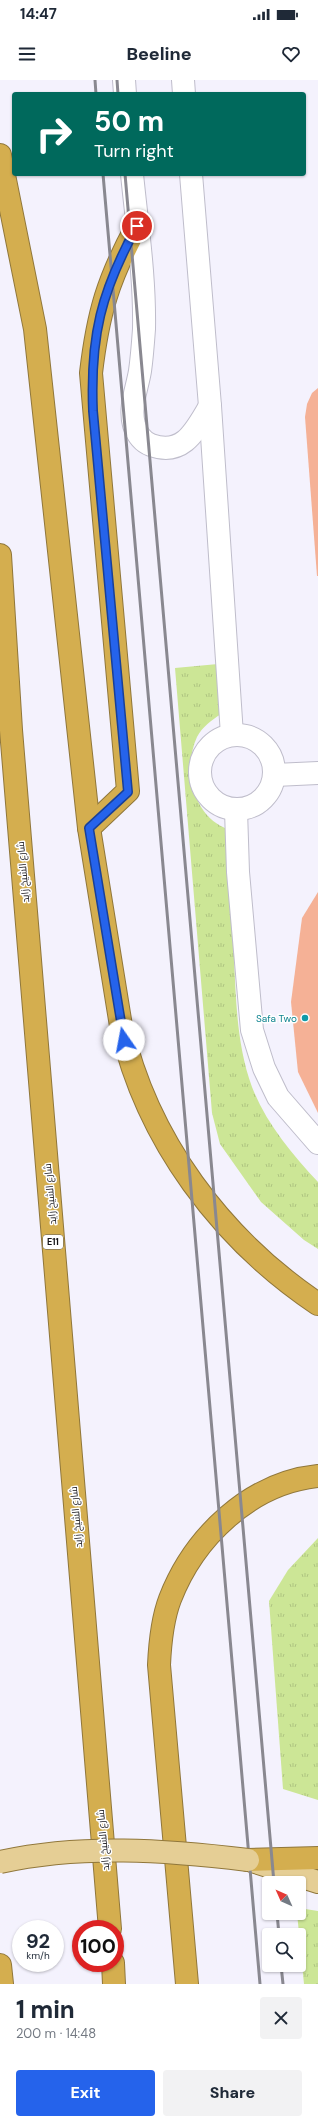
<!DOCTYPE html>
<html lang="en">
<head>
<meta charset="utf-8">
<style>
	:root { --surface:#fff; --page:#f2f2f3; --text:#1f2937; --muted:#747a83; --accent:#2563eb }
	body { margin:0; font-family:"DM Sans",Cairo,sans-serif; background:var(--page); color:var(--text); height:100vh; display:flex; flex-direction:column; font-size:15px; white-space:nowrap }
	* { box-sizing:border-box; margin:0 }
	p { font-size:13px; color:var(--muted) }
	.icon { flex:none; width:22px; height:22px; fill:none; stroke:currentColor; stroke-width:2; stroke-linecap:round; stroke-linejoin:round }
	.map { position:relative; height:1904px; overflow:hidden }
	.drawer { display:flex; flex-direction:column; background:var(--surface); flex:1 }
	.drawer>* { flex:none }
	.banner { position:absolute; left:12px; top:12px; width:294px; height:84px; border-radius:4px; box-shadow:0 1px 3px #0004; background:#00695c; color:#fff; overflow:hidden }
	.needle { width:26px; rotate:315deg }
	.buttons { position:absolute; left:262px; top:1796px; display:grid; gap:8px }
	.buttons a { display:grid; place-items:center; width:44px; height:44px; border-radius:4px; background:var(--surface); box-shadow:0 1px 3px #0004; font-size:20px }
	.speed { position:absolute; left:12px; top:1840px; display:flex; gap:8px; font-size:20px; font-weight:700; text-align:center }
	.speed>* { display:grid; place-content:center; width:52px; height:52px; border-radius:50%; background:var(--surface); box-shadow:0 1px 3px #0004; line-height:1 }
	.speed small { font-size:10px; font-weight:400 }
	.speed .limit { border:6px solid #d22; background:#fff; color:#111 }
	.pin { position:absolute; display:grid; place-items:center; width:34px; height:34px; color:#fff; margin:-17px; border:2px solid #fff; border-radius:50%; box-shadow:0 1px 4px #0007 }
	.me { position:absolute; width:44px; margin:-22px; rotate:348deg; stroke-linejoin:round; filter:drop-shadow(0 0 3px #0008) }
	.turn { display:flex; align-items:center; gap:14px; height:84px; padding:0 16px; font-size:18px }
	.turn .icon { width:52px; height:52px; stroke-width:2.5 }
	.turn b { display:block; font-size:28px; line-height:34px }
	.round { display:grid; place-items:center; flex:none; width:42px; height:42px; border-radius:4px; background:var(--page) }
	.head { display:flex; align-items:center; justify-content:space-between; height:68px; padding:0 16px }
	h1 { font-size:24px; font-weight:800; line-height:30px }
	.cta { display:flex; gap:8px; margin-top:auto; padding:8px 16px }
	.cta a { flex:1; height:46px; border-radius:4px; background:var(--accent); color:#fff; font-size:16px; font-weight:800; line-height:46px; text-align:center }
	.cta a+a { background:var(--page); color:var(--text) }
	.status { display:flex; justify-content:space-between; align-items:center; height:28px; padding:0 20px; background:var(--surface); direction:ltr }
	.status svg { height:11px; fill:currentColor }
	header { display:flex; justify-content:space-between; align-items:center; height:52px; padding:0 16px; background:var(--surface); font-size:18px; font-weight:800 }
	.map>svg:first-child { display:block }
</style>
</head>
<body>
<div class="status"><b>14:47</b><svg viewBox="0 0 49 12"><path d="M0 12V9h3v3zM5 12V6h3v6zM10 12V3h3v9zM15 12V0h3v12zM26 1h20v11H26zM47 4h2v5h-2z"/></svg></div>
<header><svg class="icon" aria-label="menu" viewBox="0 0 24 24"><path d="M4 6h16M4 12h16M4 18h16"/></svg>Beeline<svg class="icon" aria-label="heart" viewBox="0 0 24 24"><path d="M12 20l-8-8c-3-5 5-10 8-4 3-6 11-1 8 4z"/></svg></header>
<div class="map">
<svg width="318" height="1904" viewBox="0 0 318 1904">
	<defs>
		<pattern id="grass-tufts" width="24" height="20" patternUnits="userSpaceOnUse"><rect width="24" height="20" fill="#cce696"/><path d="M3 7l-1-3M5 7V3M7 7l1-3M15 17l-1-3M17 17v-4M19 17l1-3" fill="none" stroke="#aec481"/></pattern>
	</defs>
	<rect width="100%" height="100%" fill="#f4f2fd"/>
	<g fill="url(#grass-tufts)">
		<path d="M 218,584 L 221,634 C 212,640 202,647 197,657 C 183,687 192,734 225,748 C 229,791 232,835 234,878 C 236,922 237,966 252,1007 C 266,1043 292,1074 318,1102 L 318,1169 L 304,1160 L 261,1122 L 220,1064 L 212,1033 L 175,588 Z"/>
		<polygon points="318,1458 318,1720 283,1709 269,1521 288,1490"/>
		<polygon points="299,1828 318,1831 318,1904 304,1904 297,1833 299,1833"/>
	</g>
	<g fill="#f5b196">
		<polygon points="318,308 318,496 317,496 305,337 307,324 312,313"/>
		<polygon points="318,812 318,1033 298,992 291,922 302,838"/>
	</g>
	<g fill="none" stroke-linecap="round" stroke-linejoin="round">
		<defs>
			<g id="minor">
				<polyline points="124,0 125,14"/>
				<polyline points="183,0 184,14"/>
				<path d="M 132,94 C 137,145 145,197 144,249 C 143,263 142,277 140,291 C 137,309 129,327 134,345 C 137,354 143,362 151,365 C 184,377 196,349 210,326"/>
				<polyline points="191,94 210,326 232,655"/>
				<circle cx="237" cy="692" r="37"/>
				<polyline points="275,695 318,693"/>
				<polyline points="236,730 238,792 252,950 264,988 278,1017 318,1063"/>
			</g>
			<polyline id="major" points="252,1781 318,1802"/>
			<g id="highway">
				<path d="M 0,75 L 35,249 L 89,748 L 121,946 C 147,1060 221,1159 318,1224"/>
				<polyline points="0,475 11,650 110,1849"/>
				<path d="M 89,748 L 128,711 L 91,293 C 98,233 108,199 137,146"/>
				<polyline points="248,1780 318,1778"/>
				<polyline points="113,1883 114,1904"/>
				<polyline points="0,1885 2,1904"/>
				<path d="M 187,1904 L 159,1585 C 160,1563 162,1540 170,1519 C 194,1457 250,1403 318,1396"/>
			</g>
		</defs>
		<use href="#minor" stroke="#bfbdcb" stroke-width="24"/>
		<use href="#major" stroke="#90773b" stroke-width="24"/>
		<use href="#highway" stroke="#90773b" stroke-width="24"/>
		<use href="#minor" stroke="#fff" stroke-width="22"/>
		<use href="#major" stroke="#e5ce95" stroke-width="22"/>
		<use href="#highway" stroke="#d4ae4f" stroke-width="22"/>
		<g stroke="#898890" stroke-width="3">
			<polyline points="95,0 96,14"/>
			<polyline points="117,0 118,14"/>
			<polyline points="103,94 260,1904"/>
			<polyline points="125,94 274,1803"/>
			<polyline points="277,1833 279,1855"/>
			<polyline points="281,1885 283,1904"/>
		</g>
		<defs>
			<path id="major-bridge" d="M 0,1782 C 81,1764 166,1770 248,1780"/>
		</defs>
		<use href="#major-bridge" stroke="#90773b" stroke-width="24" stroke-linecap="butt"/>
		<use href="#major-bridge" stroke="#e5ce95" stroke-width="22"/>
	</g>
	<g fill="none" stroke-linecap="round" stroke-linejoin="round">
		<defs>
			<path id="route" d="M 124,960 L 89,748 L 128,712 L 93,331 C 90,256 101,212 137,146"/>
		</defs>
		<use href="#route" stroke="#184099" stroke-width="10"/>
		<use href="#route" stroke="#2563eb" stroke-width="7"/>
	</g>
	<circle fill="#0f9aa8" stroke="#fff" stroke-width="1.5" cx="305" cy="938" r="4"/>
	<g text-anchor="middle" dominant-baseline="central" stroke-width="3" stroke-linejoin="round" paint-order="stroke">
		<rect fill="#fff" stroke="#5a595d" stroke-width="1" x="43" y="1155" width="20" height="14" rx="3"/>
		<g font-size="9" font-weight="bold" fill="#131217">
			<text x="53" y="1162">E11</text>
		</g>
		<g font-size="10" fill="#131217" stroke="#fff">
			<text transform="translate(23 792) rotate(-95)">شارع الشيخ زايد</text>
			<text transform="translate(50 1114) rotate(-95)">شارع الشيخ زايد</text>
			<text transform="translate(76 1437) rotate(-95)">شارع الشيخ زايد</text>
			<text transform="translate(103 1760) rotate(-95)">شارع الشيخ زايد</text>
		</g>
		<g font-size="10" fill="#0d838f" stroke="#fff" text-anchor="end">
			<text x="297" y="938">Safa Two</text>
		</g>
	</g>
</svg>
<div class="buttons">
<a><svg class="needle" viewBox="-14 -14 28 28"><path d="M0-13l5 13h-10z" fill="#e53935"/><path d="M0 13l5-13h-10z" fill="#747a83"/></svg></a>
<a><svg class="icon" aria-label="search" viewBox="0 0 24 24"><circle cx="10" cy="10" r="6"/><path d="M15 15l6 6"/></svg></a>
</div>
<div class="speed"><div>92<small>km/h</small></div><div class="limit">100</div></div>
<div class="pin" style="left:137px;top:146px;background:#d93025"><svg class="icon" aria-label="arrive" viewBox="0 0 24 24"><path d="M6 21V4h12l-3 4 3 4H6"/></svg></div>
<svg class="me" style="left:124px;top:960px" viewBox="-20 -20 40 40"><circle r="19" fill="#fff"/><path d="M0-13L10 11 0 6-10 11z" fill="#2563eb"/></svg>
<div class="banner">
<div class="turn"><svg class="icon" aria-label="right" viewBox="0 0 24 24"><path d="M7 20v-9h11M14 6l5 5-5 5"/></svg><div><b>50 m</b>Turn right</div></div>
</div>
</div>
<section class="drawer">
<div class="head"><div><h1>1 min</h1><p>200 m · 14:48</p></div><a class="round"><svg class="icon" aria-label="close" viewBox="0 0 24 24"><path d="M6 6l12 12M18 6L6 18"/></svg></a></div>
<div class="cta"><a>Exit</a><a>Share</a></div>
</section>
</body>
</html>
